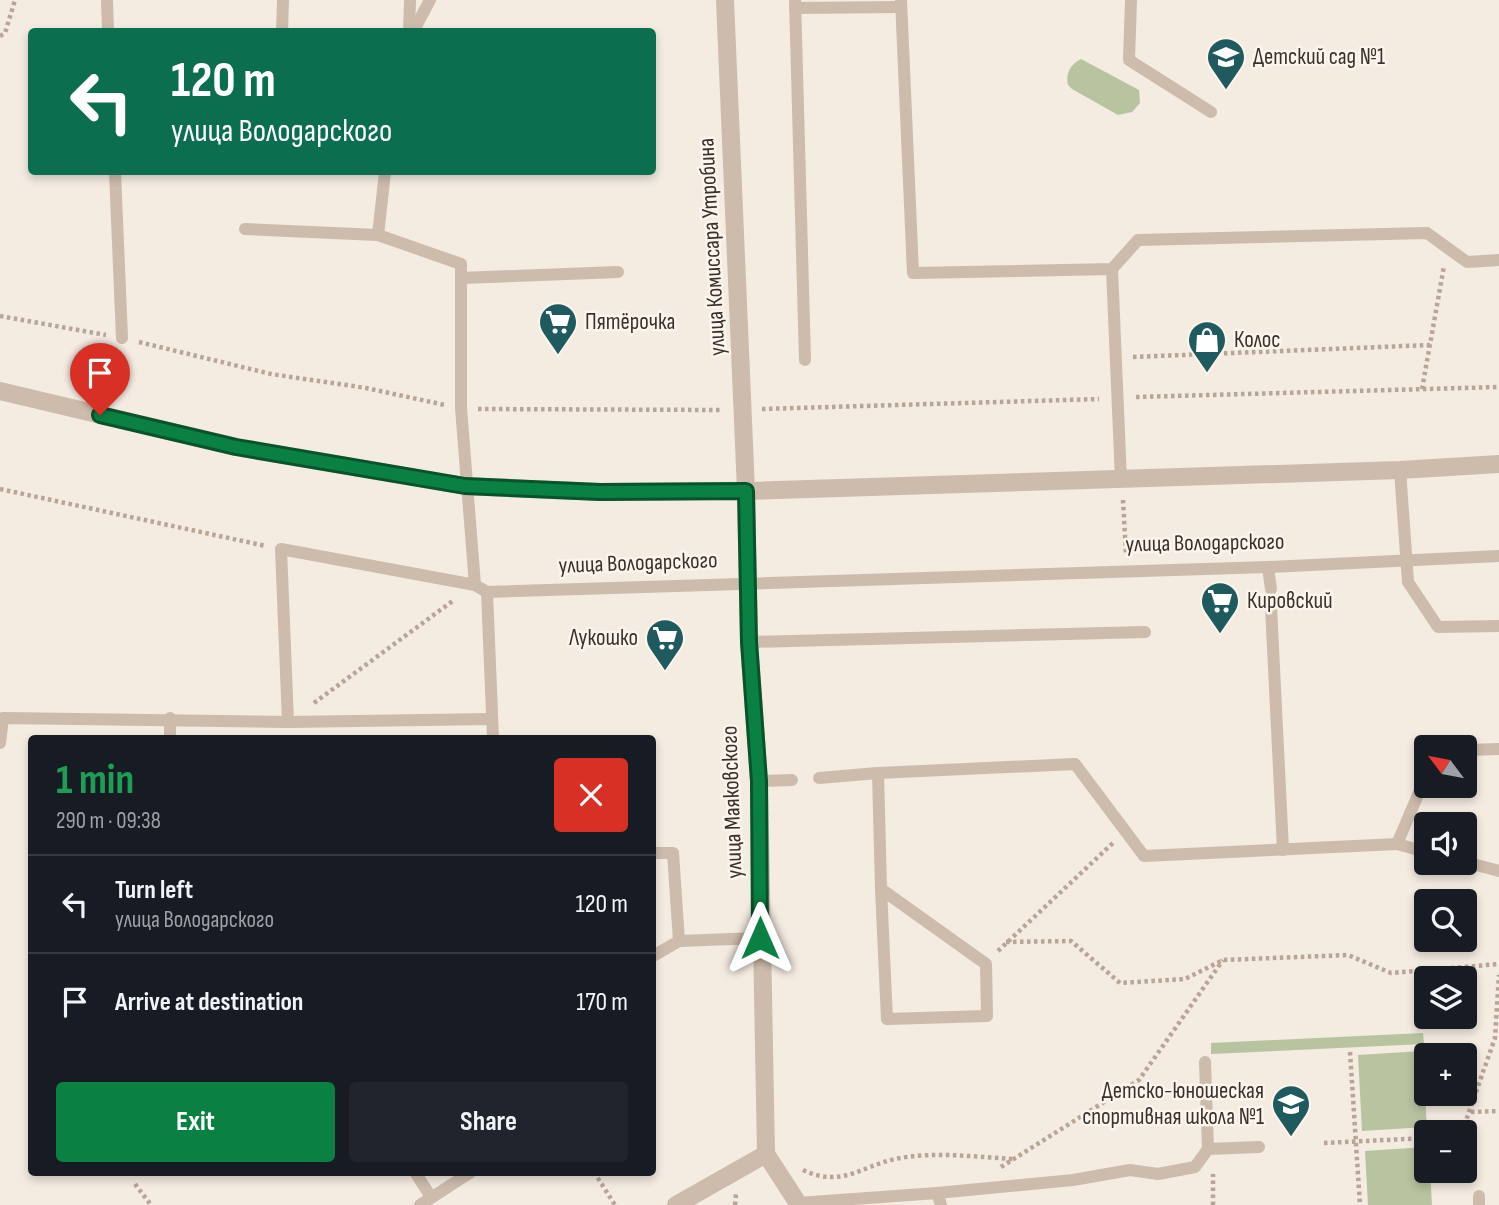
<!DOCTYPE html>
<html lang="en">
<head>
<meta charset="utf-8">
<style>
	:root { --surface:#171b24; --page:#20242c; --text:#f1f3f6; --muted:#9ea1a6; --line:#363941; --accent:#0b8043 }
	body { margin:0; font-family:"Sofia Sans Condensed",sans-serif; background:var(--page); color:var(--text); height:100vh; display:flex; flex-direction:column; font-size:26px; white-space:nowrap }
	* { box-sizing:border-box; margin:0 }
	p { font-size:23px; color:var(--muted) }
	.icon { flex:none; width:38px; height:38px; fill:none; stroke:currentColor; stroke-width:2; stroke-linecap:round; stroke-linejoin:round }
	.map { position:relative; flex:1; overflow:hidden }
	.side { position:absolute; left:28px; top:735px; width:628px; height:441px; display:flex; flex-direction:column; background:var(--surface); border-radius:7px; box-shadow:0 4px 10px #0003 }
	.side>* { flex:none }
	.banner { position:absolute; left:28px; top:28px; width:628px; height:147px; border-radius:7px; box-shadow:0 4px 10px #0003; background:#0b6e4f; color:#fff; overflow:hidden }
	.needle { width:46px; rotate:302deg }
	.buttons { position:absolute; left:1414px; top:735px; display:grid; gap:14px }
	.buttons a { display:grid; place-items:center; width:63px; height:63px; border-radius:7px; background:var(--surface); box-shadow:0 4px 10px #0003; font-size:35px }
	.pin { position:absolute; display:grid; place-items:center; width:60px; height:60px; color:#fff; margin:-72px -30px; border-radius:50% 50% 50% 0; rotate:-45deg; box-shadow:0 0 7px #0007 }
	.pin .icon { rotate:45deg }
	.me { position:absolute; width:77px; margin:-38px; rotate:0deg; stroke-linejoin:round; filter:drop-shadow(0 0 5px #0008) }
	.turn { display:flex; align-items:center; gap:24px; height:147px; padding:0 28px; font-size:32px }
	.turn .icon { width:91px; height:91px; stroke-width:2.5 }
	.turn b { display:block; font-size:49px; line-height:60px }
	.round { display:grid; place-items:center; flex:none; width:74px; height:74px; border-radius:7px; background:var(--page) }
	.overview { display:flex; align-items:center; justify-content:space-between; height:119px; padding:0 28px }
	h1 { font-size:42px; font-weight:700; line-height:52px; color:#1e9e55 }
	.button { display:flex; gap:14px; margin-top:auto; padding:14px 28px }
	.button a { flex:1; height:80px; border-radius:7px; background:var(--accent); color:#fff; font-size:28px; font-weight:700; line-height:80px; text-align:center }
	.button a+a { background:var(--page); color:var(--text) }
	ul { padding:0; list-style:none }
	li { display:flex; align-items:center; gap:21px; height:98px; padding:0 28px; border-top:2px solid var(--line) }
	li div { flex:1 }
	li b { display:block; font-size:26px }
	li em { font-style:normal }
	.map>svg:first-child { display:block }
</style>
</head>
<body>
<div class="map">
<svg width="1499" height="1205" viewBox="0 0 1499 1205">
	<rect width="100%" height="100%" fill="#f4ebe1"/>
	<g fill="#b8c4a0">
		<path d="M 1081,59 L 1139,90 L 1140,103 L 1132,112 L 1118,115 L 1072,89 L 1068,85 C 1065,73 1071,64 1081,59 Z"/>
		<polygon points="1423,1033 1424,1044 1211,1054 1211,1043"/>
		<polygon points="1422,1051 1427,1127 1362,1131 1358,1055"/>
		<polygon points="1426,1147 1426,1171 1430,1171 1432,1205 1368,1205 1365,1151"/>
	</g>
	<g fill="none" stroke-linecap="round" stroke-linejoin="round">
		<g stroke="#b9a596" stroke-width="4.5" stroke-dasharray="3.5 3.5" stroke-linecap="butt">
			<polyline points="0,36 5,33 15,0"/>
			<polyline points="0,316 106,335"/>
			<polyline points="139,342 271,374 366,388 445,405"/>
			<polyline points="1133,357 1430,345"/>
			<polyline points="1422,389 1444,266"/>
			<polyline points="1136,397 1499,387"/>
			<polyline points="478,409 721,410"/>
			<polyline points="762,409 1099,399"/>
			<polyline points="0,489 266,546"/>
			<polyline points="1123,500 1126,554"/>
			<polyline points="314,703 454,600"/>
			<polyline points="1006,942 1071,941 1120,983 1185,979 1223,960 1348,955 1391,973 1499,964"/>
			<polyline points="998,951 1114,842"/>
			<polyline points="1350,1052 1360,1205"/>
			<polyline points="1471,1112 1499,1111"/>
			<polyline points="1462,1132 1495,1038 1499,975"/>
			<polyline points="1324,1143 1426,1138"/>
			<polyline points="1465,1157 1472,1183"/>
			<polyline points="1001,1167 1139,1080 1223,960"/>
			<path d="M 803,1170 C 841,1188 860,1167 895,1159 C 933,1151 975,1157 1013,1159"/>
			<polyline points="594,1172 615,1205"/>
			<polyline points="135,1184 151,1205"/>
			<polyline points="735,1205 736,1194"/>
			<polyline points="1213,1205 1213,1174"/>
		</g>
		<g stroke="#cdbbac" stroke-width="12">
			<polyline points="107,0 108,32"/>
			<polyline points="795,0 805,360"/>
			<polyline points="901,0 913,273 1112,269 1138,240 1427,233 1467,262 1499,260"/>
			<polyline points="1131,0 1129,60 1211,112"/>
			<polyline points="795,8 901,7"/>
			<polyline points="282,32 283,0"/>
			<polyline points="409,32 410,0"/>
			<polyline points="413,32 430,0"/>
			<polyline points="115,172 122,338"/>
			<polyline points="385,172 378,235 461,264 461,408 475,585"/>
			<polyline points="245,229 378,235"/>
			<polyline points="1112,269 1121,480"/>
			<polyline points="461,278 618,272"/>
			<polyline points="1400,470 1408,582 1438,627 1499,626"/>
			<polyline points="1268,567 1271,589"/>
			<polyline points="487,592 493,738"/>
			<polyline points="1271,607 1283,850"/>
			<polyline points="749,642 1145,632"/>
			<polyline points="170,718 170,738"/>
			<polyline points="288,722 281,549 475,585 487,592 1268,567 1499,556"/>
			<polyline points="0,743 3,718 288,722 492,719"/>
			<polyline points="1465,750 1499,749"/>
			<polyline points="1426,776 1397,844 1426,852"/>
			<polyline points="819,778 878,773"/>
			<polyline points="759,781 792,780"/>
			<polyline points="653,853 673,853 679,941 759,938"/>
			<polyline points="1465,862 1499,871"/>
			<polyline points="881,889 887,1019 987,1016 986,964 881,889 878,773 1075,764 1144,856 1397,844"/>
			<polyline points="653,956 679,941"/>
			<polyline points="1205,1062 1208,1149"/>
			<polyline points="415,1172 431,1197"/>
			<polyline points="937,1193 1073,1180 1130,1170 1158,1174 1195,1167 1208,1149 1259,1147"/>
			<polyline points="1479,1196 1479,1205"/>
			<polyline points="798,1203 937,1193 941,1205"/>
			<polyline points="420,1205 471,1172"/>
		</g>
		<g stroke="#cdbbac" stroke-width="18">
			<polyline points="725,0 746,491"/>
			<polyline points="676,1205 766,1154"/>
		</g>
		<polyline stroke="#cdbbac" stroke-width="18" points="746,491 749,642 759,781 766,1154 799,1205"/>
		<polyline stroke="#cdbbac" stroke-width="18" points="0,391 236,447 465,486 600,492 746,491 1400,470 1499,464"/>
	</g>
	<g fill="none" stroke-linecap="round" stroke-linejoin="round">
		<defs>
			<polyline id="route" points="100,415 236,447 465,486 600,492 746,491 749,642 759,781 760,938"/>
		</defs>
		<use href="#route" stroke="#07532c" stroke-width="18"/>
		<use href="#route" stroke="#0b8043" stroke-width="12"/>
	</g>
	<defs>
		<symbol id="school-pin" viewBox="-11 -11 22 30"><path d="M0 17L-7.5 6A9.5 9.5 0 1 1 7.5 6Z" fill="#1f5a5e" stroke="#fbf5ee"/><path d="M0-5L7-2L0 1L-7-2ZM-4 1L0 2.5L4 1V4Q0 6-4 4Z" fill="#fff"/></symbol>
		<symbol id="supermarket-pin" viewBox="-11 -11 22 30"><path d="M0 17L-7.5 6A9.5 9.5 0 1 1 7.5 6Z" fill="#1f5a5e" stroke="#fbf5ee"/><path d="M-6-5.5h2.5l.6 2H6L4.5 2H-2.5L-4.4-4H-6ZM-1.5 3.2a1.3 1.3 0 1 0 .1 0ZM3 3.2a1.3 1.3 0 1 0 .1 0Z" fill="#fff"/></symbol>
		<symbol id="shop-pin" viewBox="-11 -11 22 30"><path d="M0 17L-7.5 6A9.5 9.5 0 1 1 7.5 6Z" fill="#1f5a5e" stroke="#fbf5ee"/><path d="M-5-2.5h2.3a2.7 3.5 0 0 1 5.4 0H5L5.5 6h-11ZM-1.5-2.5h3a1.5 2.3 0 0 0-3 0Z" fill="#fff"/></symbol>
	</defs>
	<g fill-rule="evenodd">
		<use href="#school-pin" x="1204" y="35" width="44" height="60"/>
		<use href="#supermarket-pin" x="536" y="300" width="44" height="60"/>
		<use href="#shop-pin" x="1185" y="318" width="44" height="60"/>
		<use href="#supermarket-pin" x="1198" y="579" width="44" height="60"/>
		<use href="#supermarket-pin" x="643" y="616" width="44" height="60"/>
		<use href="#school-pin" x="1269" y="1082" width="44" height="60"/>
	</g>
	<g text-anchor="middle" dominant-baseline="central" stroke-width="5" stroke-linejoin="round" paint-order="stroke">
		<g font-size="23" fill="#3b302b" stroke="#fbf5ee" text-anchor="start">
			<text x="1253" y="57">Детский сад №1</text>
			<text x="585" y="322">Пятёрочка</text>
			<text x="1234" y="340">Колос</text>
			<text x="1247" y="601">Кировский</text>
			<text x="638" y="638" text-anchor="end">Лукошко</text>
			<text x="1264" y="1091" text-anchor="end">Детско-юношеская<tspan x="1264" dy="26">спортивная школа №1</tspan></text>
		</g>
		<g font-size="23" fill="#3b302b" stroke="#fbf5ee">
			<text transform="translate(712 247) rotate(-93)">улица Комиссара Утробина</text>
			<text transform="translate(1205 543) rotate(-1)">улица Володарского</text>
			<text transform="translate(638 563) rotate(-2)">улица Володарского</text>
			<text transform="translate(732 802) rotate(-92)">улица Маяковского</text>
		</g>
	</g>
</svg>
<div class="buttons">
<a><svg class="needle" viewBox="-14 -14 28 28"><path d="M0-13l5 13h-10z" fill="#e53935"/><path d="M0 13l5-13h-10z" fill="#9ea1a6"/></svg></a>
<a><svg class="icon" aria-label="sound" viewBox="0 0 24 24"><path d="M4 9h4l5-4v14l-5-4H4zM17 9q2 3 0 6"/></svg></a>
<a><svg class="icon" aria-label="search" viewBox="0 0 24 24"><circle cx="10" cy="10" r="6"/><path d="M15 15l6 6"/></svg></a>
<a><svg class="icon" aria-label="layers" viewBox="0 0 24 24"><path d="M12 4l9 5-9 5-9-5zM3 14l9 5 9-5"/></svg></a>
<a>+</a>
<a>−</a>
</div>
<div class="pin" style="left:100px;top:415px;background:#d93025"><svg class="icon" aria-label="arrive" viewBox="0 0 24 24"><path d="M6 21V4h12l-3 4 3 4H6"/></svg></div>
<svg class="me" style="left:760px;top:938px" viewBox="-20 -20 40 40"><path d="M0-17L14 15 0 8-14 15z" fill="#0b8043" stroke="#fff" stroke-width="4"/></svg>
<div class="banner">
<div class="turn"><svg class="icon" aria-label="left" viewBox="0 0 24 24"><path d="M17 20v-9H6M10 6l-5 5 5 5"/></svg><div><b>120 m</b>улица Володарского</div></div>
</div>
<section class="side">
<div class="overview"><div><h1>1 min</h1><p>290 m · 09:38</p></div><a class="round" style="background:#d93025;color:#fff"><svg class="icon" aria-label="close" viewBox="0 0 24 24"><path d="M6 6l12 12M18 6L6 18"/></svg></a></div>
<ul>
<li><svg class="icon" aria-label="left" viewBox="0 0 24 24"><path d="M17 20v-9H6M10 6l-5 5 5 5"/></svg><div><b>Turn left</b><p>улица Володарского</p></div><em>120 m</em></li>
<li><svg class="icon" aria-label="arrive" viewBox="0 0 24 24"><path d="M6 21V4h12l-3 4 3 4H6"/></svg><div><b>Arrive at destination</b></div><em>170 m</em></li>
</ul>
<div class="button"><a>Exit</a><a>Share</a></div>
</section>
</div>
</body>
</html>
